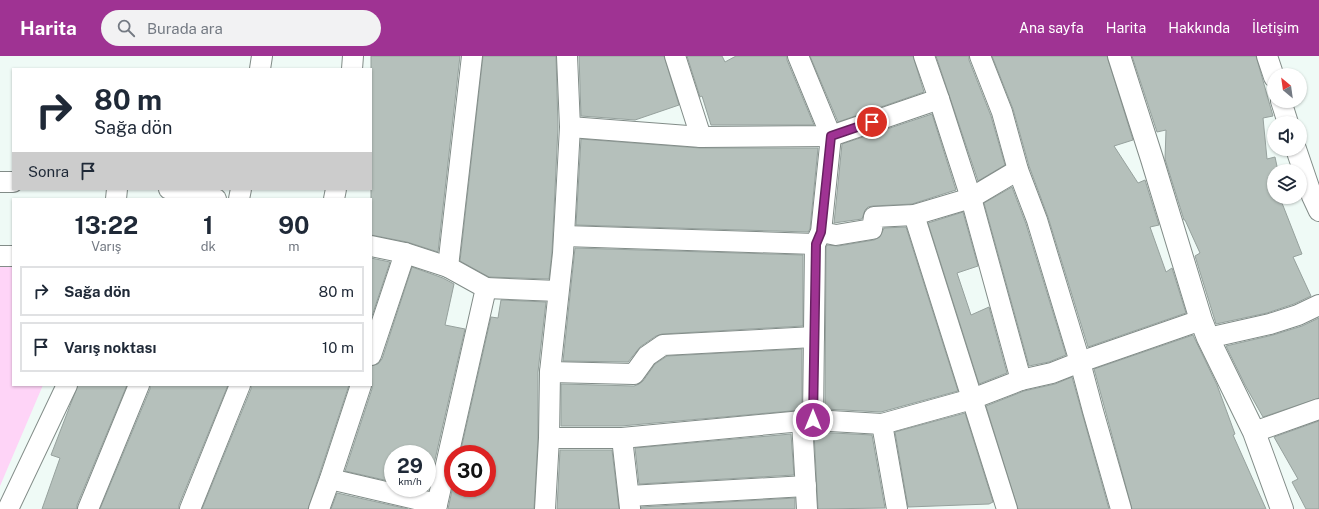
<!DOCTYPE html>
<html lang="tr">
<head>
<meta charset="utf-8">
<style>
	:root { --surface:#fff; --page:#f2f2f3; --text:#1f2937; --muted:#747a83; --line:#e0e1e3; --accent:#9f3393 }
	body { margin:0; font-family:"Public Sans",sans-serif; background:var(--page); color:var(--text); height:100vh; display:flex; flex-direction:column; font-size:15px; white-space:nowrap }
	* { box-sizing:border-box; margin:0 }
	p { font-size:13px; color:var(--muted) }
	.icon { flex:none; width:22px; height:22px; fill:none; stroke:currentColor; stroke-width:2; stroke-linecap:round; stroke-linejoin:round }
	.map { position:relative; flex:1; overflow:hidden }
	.drawer { position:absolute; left:12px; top:142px; width:360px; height:188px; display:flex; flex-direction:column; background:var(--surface); border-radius:0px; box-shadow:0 1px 3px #0004 }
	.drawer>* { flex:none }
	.banner { position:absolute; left:12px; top:12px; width:360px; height:122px; border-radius:0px; box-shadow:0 1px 3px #0004; background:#fff; color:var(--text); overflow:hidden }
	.needle { width:26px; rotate:331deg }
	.buttons { position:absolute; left:1267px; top:12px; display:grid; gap:8px }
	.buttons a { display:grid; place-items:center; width:40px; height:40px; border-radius:50%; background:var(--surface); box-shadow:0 1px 3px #0004; font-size:20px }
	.speed { position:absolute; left:384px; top:389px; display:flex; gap:8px; font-size:20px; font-weight:700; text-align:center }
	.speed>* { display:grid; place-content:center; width:52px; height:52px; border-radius:50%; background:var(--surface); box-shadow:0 1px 3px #0004; line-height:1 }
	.speed small { font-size:10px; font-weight:400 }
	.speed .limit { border:6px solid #d22; background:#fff; color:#111 }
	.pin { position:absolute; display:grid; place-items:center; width:34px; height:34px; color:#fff; margin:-17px; border:2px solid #fff; border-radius:50%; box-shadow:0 1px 4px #0007 }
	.me { position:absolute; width:44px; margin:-22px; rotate:0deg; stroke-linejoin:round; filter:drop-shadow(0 0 3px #0008) }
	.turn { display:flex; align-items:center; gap:14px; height:84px; padding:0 16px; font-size:18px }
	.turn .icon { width:52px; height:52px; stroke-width:2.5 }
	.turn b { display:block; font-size:28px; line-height:34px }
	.then { display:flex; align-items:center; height:38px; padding:0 16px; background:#0003; gap:8px; font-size:15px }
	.eta { display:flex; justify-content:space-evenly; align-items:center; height:68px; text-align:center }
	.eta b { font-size:24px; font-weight:700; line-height:28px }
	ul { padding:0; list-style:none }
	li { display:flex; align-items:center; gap:12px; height:50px; margin:0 8px 6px; padding:0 8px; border:2px solid var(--line); border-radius:0px }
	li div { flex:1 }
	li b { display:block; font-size:15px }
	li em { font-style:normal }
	header { display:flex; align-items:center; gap:24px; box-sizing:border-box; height:56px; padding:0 20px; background:var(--accent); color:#fff }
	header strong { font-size:19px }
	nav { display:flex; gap:22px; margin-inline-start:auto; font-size:14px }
	.search { width:280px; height:36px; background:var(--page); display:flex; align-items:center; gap:10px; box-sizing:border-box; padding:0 14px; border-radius:22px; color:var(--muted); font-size:15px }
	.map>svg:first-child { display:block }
</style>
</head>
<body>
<header>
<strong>Harita</strong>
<div class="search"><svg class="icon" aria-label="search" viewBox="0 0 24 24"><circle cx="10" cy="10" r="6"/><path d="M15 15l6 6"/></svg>Burada ara</div>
<nav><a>Ana sayfa</a><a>Harita</a><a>Hakkında</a><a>İletişim</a></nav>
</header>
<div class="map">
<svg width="1319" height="453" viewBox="0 0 1319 453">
	<rect width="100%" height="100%" fill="#effaf6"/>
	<polygon fill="#fed4f7" points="0,205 13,205 13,329 43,329 0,430"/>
	<g fill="#b5c0bb" stroke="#96a19d">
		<polygon points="371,0 460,0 438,196 407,186 371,179"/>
		<polygon points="483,0 556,0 558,71 552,196 549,223 489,221 460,205"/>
		<polygon points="579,0 664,0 679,49 635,64 581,60"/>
		<polygon points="687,0 722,0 725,6 736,0 787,0 787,4 814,69 711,69 702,40 700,41"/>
		<polygon points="810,0 913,0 924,36 838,66"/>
		<polygon points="936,0 969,0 969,4 991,60 1005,109 978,125"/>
		<polygon points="992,0 1107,0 1133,84 1114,90 1138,127 1145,124 1159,169 1150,171 1166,216 1172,212 1186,257 1088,291 1048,161 1029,110 1013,53"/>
		<polygon points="1132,0 1256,0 1273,60 1263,62 1267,103 1275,101 1278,115 1274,115 1274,141 1282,141 1282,147 1302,198 1293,201 1311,240 1294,248 1267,257 1216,268 1195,200 1200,197 1185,164 1184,164 1165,103 1166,74 1157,76"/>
		<polygon points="932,58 956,134 912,148 873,150 868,151 865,154 862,163 834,167 842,88"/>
		<polygon points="581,83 700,92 818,92 810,173 808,176 576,169"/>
		<polygon points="1012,131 1026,168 1066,299 1049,306 1029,310 984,147"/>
		<polygon points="963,156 978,210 957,217 971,259 989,251 1007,317 979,328 928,167"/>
		<polygon points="906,171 958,335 881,356 825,353 826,191 827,189 838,190 874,184 880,181 884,172"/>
		<polygon points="575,192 803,199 803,270 662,278 656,280 640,291 628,306 563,305"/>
		<polygon points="371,202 390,206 371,263"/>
		<polygon points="412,211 443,222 454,228 445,269 465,273 428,434 419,432 427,432 427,398 393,398 393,426 345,415 372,333 371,310 378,308 382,303"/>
		<polygon points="501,244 546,246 538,316 538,382 534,453 448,453 453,430 453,432 487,432 487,398 460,398 491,261 498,262"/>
		<polygon points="1319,262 1319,342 1263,361 1245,329 1226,290 1273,279 1302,270"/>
		<polygon points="1193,279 1217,329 1235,378 1233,379 1266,453 1132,453 1094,313"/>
		<polygon points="802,293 802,354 621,370 561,370 561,328 634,330 639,328 643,325 655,308 667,300"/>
		<polygon points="1072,321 1109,453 1018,453 986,350 1024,335 1055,328"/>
		<polygon points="78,329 127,329 77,449 77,453 42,453 60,402 51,399"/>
		<polygon points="150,329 228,329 179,449 179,453 100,453 150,333"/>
		<polygon points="251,329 349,329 308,453 202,453 251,333"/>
		<polygon points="965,357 993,446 989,448 908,451 895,376"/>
		<polygon points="1319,365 1319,453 1306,453 1292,426 1298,423 1274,381"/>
		<polygon points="814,376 872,379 885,452 818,453"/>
		<polygon points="791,378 794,419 639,428 635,392"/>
		<polygon points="560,394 612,394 619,453 557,453"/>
		<polygon points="337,437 408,453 331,453"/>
		<polygon points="795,442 795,453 641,453 641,451"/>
	</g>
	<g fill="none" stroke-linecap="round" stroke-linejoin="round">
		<defs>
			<g id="minor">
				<polyline points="675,0 701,81"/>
				<polyline points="798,0 831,80 821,176 815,188 813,364"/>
				<polyline points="980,0 1002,56 1018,114 1037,164 1080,306 1093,355 1121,453"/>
				<polyline points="1267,0 1274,21"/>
				<polyline points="260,13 262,0"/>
				<polyline points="352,13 353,0"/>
				<polyline points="939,43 971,142 1021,324"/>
				<polyline points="1281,45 1288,67"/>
				<polyline points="570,71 701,81 831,80 939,43 924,0"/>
				<polyline points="1296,93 1312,140 1319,155"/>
				<polyline points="0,126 13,126"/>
				<polyline points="169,133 216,143"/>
				<polyline points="116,143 117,133"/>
				<polyline points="239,143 241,133"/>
				<polyline points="334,143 336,133"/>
				<polyline points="914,159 1007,453"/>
				<polyline points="821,176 836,179 872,173 874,161 914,159 971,142 1018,114"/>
				<polyline points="564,180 815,188"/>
				<polyline points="371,190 405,197 448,211 486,232 436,453"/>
				<polyline points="0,200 13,200"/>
				<polyline points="448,211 472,0"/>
				<polyline points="486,232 558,235"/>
				<polyline points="1208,282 1270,268 1298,259 1319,249"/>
				<polyline points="371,299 405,197"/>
				<polyline points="550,316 634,318 647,300 663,289 814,281"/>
				<polyline points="802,365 807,453"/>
				<polyline points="882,368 897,453"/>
				<polyline points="1254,376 1319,353"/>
				<polyline points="549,382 622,382 813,364 882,368 972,343 1021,324 1052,317 1080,306 1201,264"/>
				<polyline points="622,382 630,452"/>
				<polyline points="330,423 437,448"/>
				<polyline points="629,440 806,430"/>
				<polyline points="8,453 67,329"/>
				<polyline points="88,453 139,329"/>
				<polyline points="190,453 240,329"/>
				<polyline points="319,453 330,423 361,329"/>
				<polyline points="545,453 549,382 550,316 563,197 570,71 567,0"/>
			</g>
			<polyline id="tertiary" points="1119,0 1152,103 1201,264 1208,282 1254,376 1282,453"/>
		</defs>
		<use href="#minor" stroke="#828c88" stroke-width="22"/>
		<use href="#tertiary" stroke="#828c88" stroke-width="24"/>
		<use href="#minor" stroke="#fff" stroke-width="20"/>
		<use href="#tertiary" stroke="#fff" stroke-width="22"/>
	</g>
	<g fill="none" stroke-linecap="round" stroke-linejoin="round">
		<defs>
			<polyline id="route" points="813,364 816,188 821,176 831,80 872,66"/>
		</defs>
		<use href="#route" stroke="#672160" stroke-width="10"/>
		<use href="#route" stroke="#9f3393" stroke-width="7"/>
	</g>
</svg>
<div class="buttons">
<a><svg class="needle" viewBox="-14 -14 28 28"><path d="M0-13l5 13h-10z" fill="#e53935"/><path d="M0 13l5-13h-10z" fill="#747a83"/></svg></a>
<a><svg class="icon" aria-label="sound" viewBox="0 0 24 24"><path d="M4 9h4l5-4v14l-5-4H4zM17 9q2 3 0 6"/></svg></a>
<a><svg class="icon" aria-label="layers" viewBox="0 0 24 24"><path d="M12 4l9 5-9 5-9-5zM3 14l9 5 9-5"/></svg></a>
</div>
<div class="speed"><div>29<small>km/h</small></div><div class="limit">30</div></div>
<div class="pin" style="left:872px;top:66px;background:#d93025"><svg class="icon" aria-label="arrive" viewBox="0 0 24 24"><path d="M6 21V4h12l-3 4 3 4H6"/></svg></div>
<svg class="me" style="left:813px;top:364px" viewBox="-20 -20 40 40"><circle r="17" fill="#9f3393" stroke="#fff" stroke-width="3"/><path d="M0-11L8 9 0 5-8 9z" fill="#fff"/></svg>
<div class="banner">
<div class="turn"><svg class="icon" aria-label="right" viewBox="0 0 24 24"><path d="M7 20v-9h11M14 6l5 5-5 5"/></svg><div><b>80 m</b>Sağa dön</div></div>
<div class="then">Sonra<svg class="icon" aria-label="arrive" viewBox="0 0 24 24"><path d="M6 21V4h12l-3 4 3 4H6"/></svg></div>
</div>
<section class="drawer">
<div class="eta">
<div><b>13:22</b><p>Varış</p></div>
<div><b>1</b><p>dk</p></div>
<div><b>90</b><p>m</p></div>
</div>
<ul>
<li><svg class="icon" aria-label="right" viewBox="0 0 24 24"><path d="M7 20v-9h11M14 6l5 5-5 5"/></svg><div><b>Sağa dön</b></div><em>80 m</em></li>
<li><svg class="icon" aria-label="arrive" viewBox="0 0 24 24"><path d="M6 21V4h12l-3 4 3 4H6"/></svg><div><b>Varış noktası</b></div><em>10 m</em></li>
</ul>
</section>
</div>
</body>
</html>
